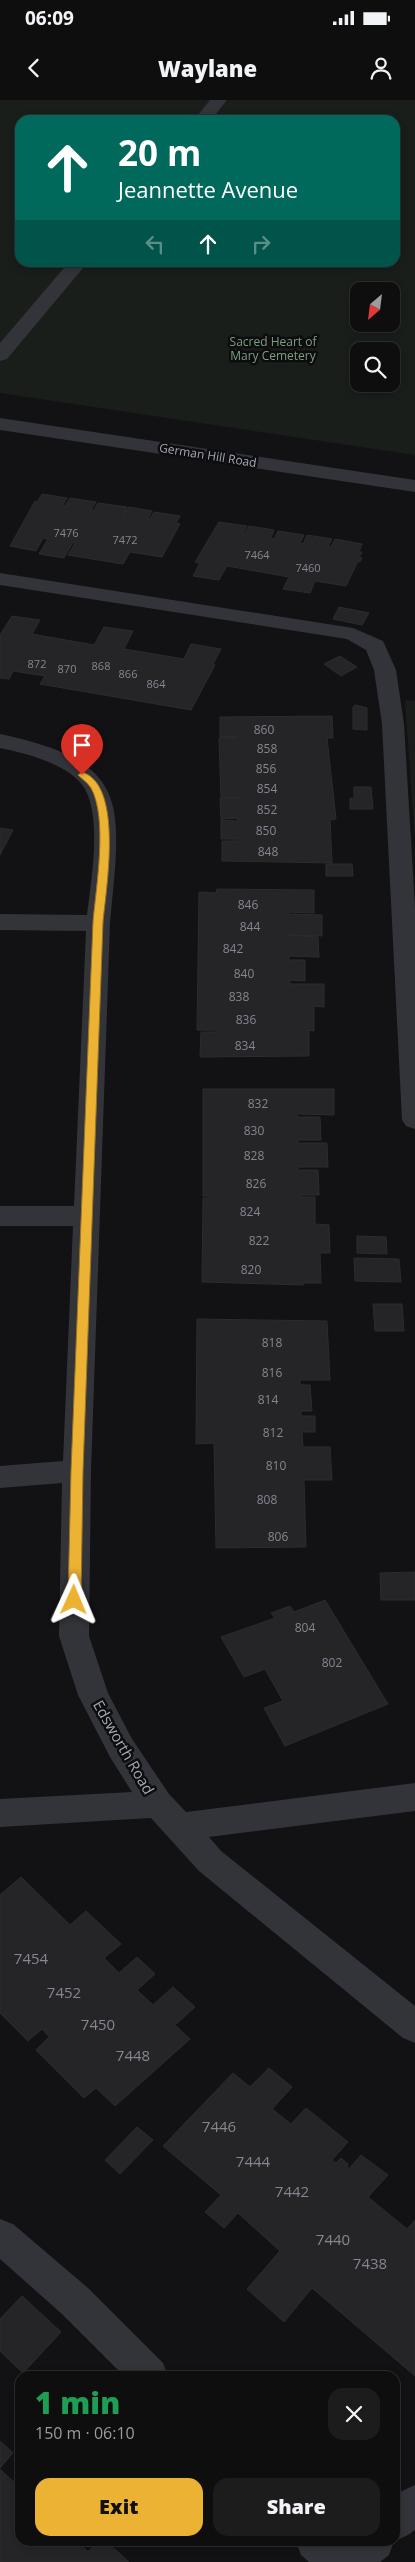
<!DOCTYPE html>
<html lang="en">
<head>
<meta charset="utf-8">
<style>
	:root { --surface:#0e0e0f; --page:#1c1c1d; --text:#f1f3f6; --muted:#9b9c9e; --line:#2e2e2f; --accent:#ecb233 }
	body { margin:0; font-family:"Open Sans",sans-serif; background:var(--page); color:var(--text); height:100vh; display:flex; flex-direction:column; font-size:19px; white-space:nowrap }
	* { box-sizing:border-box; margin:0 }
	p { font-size:16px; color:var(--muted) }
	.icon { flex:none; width:28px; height:28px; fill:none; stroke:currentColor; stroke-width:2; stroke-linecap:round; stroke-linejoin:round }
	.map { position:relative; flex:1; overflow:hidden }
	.sheet { position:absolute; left:15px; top:2271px; width:385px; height:175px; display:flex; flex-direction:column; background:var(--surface); border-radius:15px; box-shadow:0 2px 8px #0003,0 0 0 1px var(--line) }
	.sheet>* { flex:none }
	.hud { position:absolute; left:15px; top:15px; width:385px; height:152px; border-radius:15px; box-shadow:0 2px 8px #0003,0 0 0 1px var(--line); background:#00695c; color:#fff; overflow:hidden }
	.needle { width:32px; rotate:208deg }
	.tools { position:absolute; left:350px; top:182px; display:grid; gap:10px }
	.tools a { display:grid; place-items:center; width:50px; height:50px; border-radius:10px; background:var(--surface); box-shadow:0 2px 8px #0003,0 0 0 1px var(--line); font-size:25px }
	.pin { position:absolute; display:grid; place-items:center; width:42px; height:42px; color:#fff; margin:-51px -21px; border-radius:50% 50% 50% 0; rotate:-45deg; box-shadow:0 0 5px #0007 }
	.pin .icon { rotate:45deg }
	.me { position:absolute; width:55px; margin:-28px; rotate:1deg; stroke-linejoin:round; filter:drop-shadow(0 0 4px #0008) }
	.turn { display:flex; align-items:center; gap:18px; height:105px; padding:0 20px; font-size:22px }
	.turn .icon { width:65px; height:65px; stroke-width:2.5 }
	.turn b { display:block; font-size:35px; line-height:42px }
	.lanes { display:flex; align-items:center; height:48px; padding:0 20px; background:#0003; justify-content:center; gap:25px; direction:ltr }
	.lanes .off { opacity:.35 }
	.round { display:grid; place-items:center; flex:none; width:52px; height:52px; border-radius:15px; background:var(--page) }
	.headline { display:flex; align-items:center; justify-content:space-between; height:85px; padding:0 20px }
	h1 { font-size:30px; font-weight:800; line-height:38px; color:#1e9e55 }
	.action { display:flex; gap:10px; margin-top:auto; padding:10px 20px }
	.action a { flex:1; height:58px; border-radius:15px; background:var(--accent); color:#111; font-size:20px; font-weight:800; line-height:58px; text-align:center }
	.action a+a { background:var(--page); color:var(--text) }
	.status { display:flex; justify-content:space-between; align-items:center; height:35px; padding:0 25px; background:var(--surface); direction:ltr }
	.status svg { height:14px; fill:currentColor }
	header { display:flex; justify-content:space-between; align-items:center; height:65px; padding:0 20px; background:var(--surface); font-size:22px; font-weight:800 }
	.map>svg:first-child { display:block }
</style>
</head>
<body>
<div class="status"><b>06:09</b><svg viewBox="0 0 49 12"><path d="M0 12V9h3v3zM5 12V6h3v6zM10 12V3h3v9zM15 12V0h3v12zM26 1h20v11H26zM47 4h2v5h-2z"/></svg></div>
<header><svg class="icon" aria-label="back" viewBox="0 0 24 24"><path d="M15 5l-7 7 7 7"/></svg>Waylane<svg class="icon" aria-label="person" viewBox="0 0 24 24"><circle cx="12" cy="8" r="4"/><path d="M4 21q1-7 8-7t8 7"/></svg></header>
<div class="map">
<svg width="415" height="2462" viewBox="0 0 415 2462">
	<rect width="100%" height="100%" fill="#121214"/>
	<g fill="#191e1a" fill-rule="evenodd">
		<path d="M 0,0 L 415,0 L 415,355 L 0,293 ZM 20,20 L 395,20 L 395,162 L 20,162 ZM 359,191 L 391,191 L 391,224 L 359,224 ZM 359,251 L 391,251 L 391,284 L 359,284 Z"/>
		<polygon points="405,600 415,601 415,740"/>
	</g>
	<g fill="#252528" stroke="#2c2c30">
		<polygon points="42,394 67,398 63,405 65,406 70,398 96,402 91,410 94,410 98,403 127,407 123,415 129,407 152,411 148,419 150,419 154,412 180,416 176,423 180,424 162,457 130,452 123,464 68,455 75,443 73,442 64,458 39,454 48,439 43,438 36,451 10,446 35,401 37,402"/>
		<polygon points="219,422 247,426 243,434 245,434 249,426 274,430 271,438 274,439 278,431 304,435 300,443 303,444 307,435 332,439 328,447 331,447 335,439 362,444 359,452 362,452 359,457 362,458 360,462 358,461 346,486 315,481 310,493 283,489 289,477 227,466 219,480 193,476 200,463 195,462"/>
		<polygon points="339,507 369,513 362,525 333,519"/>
		<polygon points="12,516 40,520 32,534 94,545 104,527 133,531 124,549 184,559 191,544 221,549 213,564 215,565 191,610 40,584 45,576 13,571 9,579 0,578 0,535"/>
		<polygon points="340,556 357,567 341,576 324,564"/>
		<polygon points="355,605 367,608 367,630 353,629 353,607"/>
		<polygon points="332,616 333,638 327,638 336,719 330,720 332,763 222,761 222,741 237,741 237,739 221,739 221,720 237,721 238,718 221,719 220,698 238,698 221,697 219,638 237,637 220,637 220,617"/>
		<polygon points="354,687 371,687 373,709 350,709 350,698 354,699"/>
		<polygon points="0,728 13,730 0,755"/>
		<polygon points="326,764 352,764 353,776 326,776"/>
		<polygon points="217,789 314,790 314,813 288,812 289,814 322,815 322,836 288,835 318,837 319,857 289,856 289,860 305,860 305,881 290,880 290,884 324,884 324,907 314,906 314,931 309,930 309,956 200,957 201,932 216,932 216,930 197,930 199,792 216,793"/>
		<polygon points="203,989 334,989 334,1015 297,1014 297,1017 320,1017 321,1040 298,1040 298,1043 327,1043 328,1067 298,1067 298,1070 318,1070 319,1095 300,1095 300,1097 315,1097 315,1124 329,1125 330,1153 320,1153 321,1183 303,1183 303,1185 202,1182 203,1098 210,1098 210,1096 203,1096"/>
		<polygon points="357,1136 386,1137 387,1154 357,1153"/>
		<polygon points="354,1158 399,1159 401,1182 355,1181"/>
		<polygon points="373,1204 402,1204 404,1231 375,1231"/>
		<polygon points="197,1219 327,1221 330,1280 300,1280 300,1285 310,1285 312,1311 301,1311 301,1316 315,1316 315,1332 302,1332 303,1347 330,1347 332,1380 304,1380 306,1447 216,1448 214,1343 196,1344"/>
		<polygon points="415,1472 415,1500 381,1500 380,1473"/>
		<polygon points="325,1500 388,1604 285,1646 264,1608 283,1601 265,1569 244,1577 221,1537 275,1518 271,1513 290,1506 294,1512"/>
		<polygon points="21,1777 70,1825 86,1811 121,1844 104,1858 119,1873 137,1857 155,1874 137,1890 153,1905 173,1887 195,1907 175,1925 190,1939 115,2006 96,1988 84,1998 36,1950 49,1937 42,1929 28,1941 0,1913 0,1795"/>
		<polygon points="269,1968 292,1987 272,2009 291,2024 306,2008 348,2042 332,2060 336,2063 341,2058 348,2064 347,2071 361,2055 388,2075 368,2097 407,2129 415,2120 415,2276 312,2188 284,2222 247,2189 280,2151 238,2113 224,2128 205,2112 221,2095 163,2046 233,1973 250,1987"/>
		<polygon points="137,2027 153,2040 120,2074 105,2060"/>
		<polygon points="22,2196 61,2232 23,2273 0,2251 0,2219"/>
		<polygon points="0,2341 13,2353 0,2368"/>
		<polygon points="0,2369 20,2388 20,2441 77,2441 88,2452 98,2441 106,2441 129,2462 0,2462"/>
	</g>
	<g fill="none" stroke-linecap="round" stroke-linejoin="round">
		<g fill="#333439" fill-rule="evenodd">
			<polygon points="210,0 227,0 211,20 194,20"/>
			<polygon points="69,162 88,162 7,259 0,261 0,243"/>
			<polygon points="0,318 415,380 415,392 0,330"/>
			<polygon points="0,473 353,528 383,541 396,570 404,624 415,807 415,1029 406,1026 402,1020 382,624 374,570 366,550 347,539 0,485"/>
			<path d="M 0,634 C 133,662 121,704 110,823 L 91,1371 L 89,1536 L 108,1593 L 132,1639 L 169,1694 L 186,1712 L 415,1683 L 415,1711 L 209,1737 L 221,1751 L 415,1906 L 415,1943 L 403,1938 L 199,1771 L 151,1718 L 0,1727 L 0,1699 L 132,1692 L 110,1657 L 78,1595 L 59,1536 L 62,1383 L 0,1388 L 0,1366 L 63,1361 L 73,1126 L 0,1126 L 0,1106 L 74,1106 L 86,831 L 0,830 L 0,814 L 87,815 C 91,781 102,720 85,689 C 71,665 26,653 0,648 Z"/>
			<polygon points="0,2119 13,2124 88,2188 163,2263 168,2276 124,2276 62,2214 0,2159"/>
			<polygon points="415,2385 415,2430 408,2435 395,2441 395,2396 402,2391"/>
			<polygon points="296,2441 344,2443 394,2441 389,2455 380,2462 309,2462 301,2455"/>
		</g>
	</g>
	<path fill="#ecb233" stroke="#997421" d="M 82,672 C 124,685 106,789 103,822 L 83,1371 L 81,1500 L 74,1505 L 68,1500 L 71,1371 L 93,822 C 96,787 108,719 91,688 C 88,683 82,679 78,675 Z"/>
	<g text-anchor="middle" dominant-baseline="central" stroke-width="5" stroke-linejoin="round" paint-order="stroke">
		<g font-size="11" fill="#848790">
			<text x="66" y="432">7476</text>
			<text x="125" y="439">7472</text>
			<text x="257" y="454">7464</text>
			<text x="308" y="467">7460</text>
			<text x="37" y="563">872</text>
			<text x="101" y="565">868</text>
			<text x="67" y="568">870</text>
			<text x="128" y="573">866</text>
			<text x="156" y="583">864</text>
		</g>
		<g font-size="12" fill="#7c9f7f" stroke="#0d0d0f">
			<text x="273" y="241">Sacred Heart of<tspan x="273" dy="14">Mary Cemetery</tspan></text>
		</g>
		<g font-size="12" fill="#a4a9b4" stroke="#0d0d0f">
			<text transform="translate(208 355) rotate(9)">German Hill Road</text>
		</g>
		<g font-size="12" fill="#848790">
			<text x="264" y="629">860</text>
			<text x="267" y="648">858</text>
			<text x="266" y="668">856</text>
			<text x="267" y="688">854</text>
			<text x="267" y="709">852</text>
			<text x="266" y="730">850</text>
			<text x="268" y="751">848</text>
			<text x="248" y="804">846</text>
			<text x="250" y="826">844</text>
			<text x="233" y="848">842</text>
			<text x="244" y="873">840</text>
			<text x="239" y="896">838</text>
			<text x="246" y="919">836</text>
			<text x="245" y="945">834</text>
			<text x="258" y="1003">832</text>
			<text x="254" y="1030">830</text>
			<text x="254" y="1055">828</text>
			<text x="256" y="1083">826</text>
			<text x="250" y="1111">824</text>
			<text x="259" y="1140">822</text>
			<text x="251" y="1169">820</text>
			<text x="272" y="1242">818</text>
			<text x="272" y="1272">816</text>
			<text x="268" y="1299">814</text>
			<text x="273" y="1332">812</text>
			<text x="276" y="1365">810</text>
			<text x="267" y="1399">808</text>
			<text x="278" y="1436">806</text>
			<text x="305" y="1527">804</text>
			<text x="332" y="1562">802</text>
		</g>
		<g font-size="15" fill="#a4a9b4" stroke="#0d0d0f">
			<text transform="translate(124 1647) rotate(60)">Edsworth Road</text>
		</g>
		<g font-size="15" fill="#848790">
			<text x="31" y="1858">7454</text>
			<text x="64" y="1892">7452</text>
			<text x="98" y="1924">7450</text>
			<text x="133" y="1955">7448</text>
			<text x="219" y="2026">7446</text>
			<text x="253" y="2061">7444</text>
			<text x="292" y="2091">7442</text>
			<text x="333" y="2139">7440</text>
			<text x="370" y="2163">7438</text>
		</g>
	</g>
</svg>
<div class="tools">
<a><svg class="needle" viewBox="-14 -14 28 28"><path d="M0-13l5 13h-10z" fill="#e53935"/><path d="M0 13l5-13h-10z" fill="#9b9c9e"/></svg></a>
<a><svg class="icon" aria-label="search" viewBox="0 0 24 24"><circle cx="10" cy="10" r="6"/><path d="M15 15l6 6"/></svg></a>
</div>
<div class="pin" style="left:82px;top:675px;background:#d93025"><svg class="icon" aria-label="arrive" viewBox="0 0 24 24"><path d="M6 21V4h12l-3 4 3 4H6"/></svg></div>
<svg class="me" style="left:74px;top:1500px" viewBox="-20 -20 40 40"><path d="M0-17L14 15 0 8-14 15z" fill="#ecb233" stroke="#fff" stroke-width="4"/></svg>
<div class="hud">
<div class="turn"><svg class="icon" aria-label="ahead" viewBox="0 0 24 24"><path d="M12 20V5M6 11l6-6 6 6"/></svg><div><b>20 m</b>Jeannette Avenue</div></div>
<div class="lanes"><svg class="icon off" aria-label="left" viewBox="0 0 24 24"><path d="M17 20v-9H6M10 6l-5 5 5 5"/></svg><svg class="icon" aria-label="ahead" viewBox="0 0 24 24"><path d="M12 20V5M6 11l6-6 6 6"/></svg><svg class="icon off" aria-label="right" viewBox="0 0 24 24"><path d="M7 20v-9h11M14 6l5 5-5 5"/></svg></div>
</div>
<section class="sheet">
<div class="headline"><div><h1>1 min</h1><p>150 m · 06:10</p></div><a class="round"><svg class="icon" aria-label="close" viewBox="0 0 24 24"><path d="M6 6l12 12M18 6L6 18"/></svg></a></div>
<div class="action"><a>Exit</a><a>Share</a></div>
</section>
</div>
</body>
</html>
